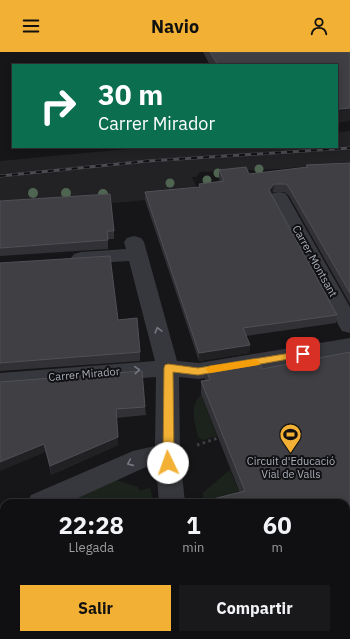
<!DOCTYPE html>
<html lang="es">
<head>
<meta charset="utf-8">
<style>
	:root { --surface:#101012; --page:#19191b; --text:#f1f3f6; --muted:#9c9d9f; --line:#303032; --accent:#f2b134 }
	body { margin:0; font-family:"IBM Plex Sans",sans-serif; background:var(--page); color:var(--text); height:100vh; display:flex; flex-direction:column; font-size:15px; white-space:nowrap }
	* { box-sizing:border-box; margin:0 }
	p { font-size:13px; color:var(--muted) }
	.icon { flex:none; width:22px; height:22px; fill:none; stroke:currentColor; stroke-width:2; stroke-linecap:round; stroke-linejoin:round }
	.map { position:relative; flex:1; overflow:hidden }
	.drawer { position:absolute; left:0px; top:447px; width:350px; height:140px; display:flex; flex-direction:column; background:var(--surface); border-radius:12px 12px 0 0; box-shadow:0 2px 10px #0003,0 0 0 1px var(--line) }
	.drawer>* { flex:none }
	.banner { position:absolute; left:12px; top:12px; width:326px; height:84px; border-radius:0px; box-shadow:0 2px 10px #0003,0 0 0 1px var(--line); background:#0b6e4f; color:#fff; overflow:hidden }
	.pin { position:absolute; display:grid; place-items:center; width:34px; height:34px; color:#fff; margin:-17px; border-radius:8px; box-shadow:0 2px 6px #0006 }
	.me { position:absolute; width:44px; margin:-22px; rotate:357deg; stroke-linejoin:round; filter:drop-shadow(0 0 3px #0008) }
	.turn { display:flex; align-items:center; gap:14px; height:84px; padding:0 20px; font-size:18px }
	.turn .icon { width:52px; height:52px; stroke-width:2.5 }
	.turn b { display:block; font-size:28px; line-height:34px }
	.eta { display:flex; justify-content:space-evenly; align-items:center; height:68px; text-align:center }
	.eta b { font-size:24px; font-weight:800; line-height:28px }
	.action { display:flex; gap:8px; margin-top:auto; padding:8px 20px }
	.action a { flex:1; height:46px; border-radius:0px; background:var(--accent); color:#111; font-size:16px; font-weight:800; line-height:46px; text-align:center }
	.action a+a { background:var(--page); color:var(--text) }
	header { display:flex; justify-content:space-between; align-items:center; height:52px; padding:0 20px; background:var(--accent); color:#111; font-size:18px; font-weight:800 }
	.map>svg:first-child { display:block }
</style>
</head>
<body>
<header><svg class="icon" aria-label="menu" viewBox="0 0 24 24"><path d="M4 6h16M4 12h16M4 18h16"/></svg>Navio<svg class="icon" aria-label="person" viewBox="0 0 24 24"><circle cx="12" cy="8" r="4"/><path d="M4 21q1-7 8-7t8 7"/></svg></header>
<div class="map">
<svg width="350" height="587" viewBox="0 0 350 587">
	<rect width="100%" height="100%" fill="#161618"/>
	<polygon fill="#222225" points="350,79 350,113 348,110 280,117 200,120 196,125 192,125 200,143 125,150 0,158 0,109 148,95 337,95 337,80"/>
	<g fill="#1c231d">
		<path d="M 201,343 L 217,384 L 203,388 L 198,385 C 195,372 189,353 201,343 Z"/>
		<polygon points="230,418 244,451 203,451 203,441 206,438"/>
		<polygon points="113,427 138,435 139,439 150,436 154,451 61,451"/>
		<polygon points="4,477 4,583 7,583 0,586 0,479"/>
	</g>
	<g fill="none" stroke-linecap="round" stroke-linejoin="round">
		<g stroke="#3d3f44" stroke-width="3" stroke-dasharray="2.5 3.5" stroke-linecap="butt">
			<polyline points="197,393 218,386"/>
			<polyline points="0,524 4,522"/>
			<polyline points="0,564 4,559"/>
		</g>
		<g fill="#37383d" fill-rule="evenodd">
			<polygon points="279,140 285,141 288,145 350,255 350,281 342,279 339,274 270,145 273,141"/>
			<polygon points="134,184 141,186 144,190 177,309 199,311 350,286 350,302 199,327 179,325 180,402 185,451 159,451 156,414 146,415 67,451 27,451 31,443 133,399 155,394 156,325 0,337 0,321 155,309 129,209 81,212 74,210 71,206 74,202 81,200 126,197 124,190 127,186"/>
			<polygon points="4,456 4,479 0,480 0,457"/>
			<polygon points="12,583 48,583 46,587 10,587"/>
			<polygon points="181,583 211,583 212,587 182,587"/>
		</g>
		<defs>
			<polyline id="rail" points="0,124 148,109 350,96"/>
		</defs>
		<use href="#rail" stroke="#4a4c52" stroke-width="3"/>
		<use href="#rail" stroke="#111113" stroke-width="2" stroke-dasharray="6" stroke-linecap="butt"/>
	</g>
	<g fill="#506452">
		<circle cx="259" cy="117" r="4.5"/>
		<circle cx="218" cy="121" r="4.5"/>
		<circle cx="207" cy="128" r="4.5"/>
		<circle cx="170" cy="131" r="4.5"/>
		<circle cx="33" cy="141" r="5"/>
		<circle cx="66" cy="141" r="5"/>
		<circle cx="103" cy="142" r="5"/>
	</g>
	<g fill="#323236">
		<polygon points="203,0 350,0 337,71 337,13 210,13"/>
		<polygon points="350,111 350,252 289,144 285,140 273,140 271,142 337,263 336,271 246,284 250,293 249,301 199,309 145,148 145,140 199,135 199,132 220,130 219,126 219,118 249,122 306,115 306,113"/>
		<polygon points="0,149 114,179 114,187 108,187 108,197 0,204"/>
		<polygon points="0,211 118,268 140,300 140,309 0,319"/>
		<polygon points="205,315 262,317 346,451 209,451 209,448 240,441 201,342 201,329 205,329"/>
		<polygon points="0,330 145,355 146,363 116,366 118,393 51,423 46,400"/>
		<polygon points="240,583 332,583 334,587 242,587"/>
	</g>
	<g fill="#212124">
		<polygon points="350,56 350,69 337,71 339,57"/>
		<polygon points="274,132 273,140 269,146 269,138"/>
		<polygon points="250,293 249,301 199,309 199,301"/>
		<polygon points="118,385 118,393 51,423 50,414"/>
		<polygon points="44,392 46,400 0,419 0,410"/>
		<polygon points="350,565 350,575 346,576 346,566"/>
	</g>
	<g fill="#3f3f44" stroke="#4f5156">
		<polygon points="210,0 350,0 350,56 339,57 337,53 337,13 218,13"/>
		<polygon points="350,111 350,241 290,137 286,132 274,132 269,138 337,263 243,276 250,293 199,301 145,140 200,135 199,132 224,129 219,118 246,115 249,122 308,115 306,113"/>
		<polygon points="110,142 114,179 107,179 108,188 0,196 0,149"/>
		<polygon points="110,204 118,268 137,266 140,300 0,311 0,211"/>
		<polygon points="350,300 350,565 346,566 346,451 210,451 209,448 245,439 201,329 210,328 205,315 258,306 262,317"/>
		<polygon points="142,319 145,355 116,357 118,385 50,414 44,392 0,410 0,330"/>
		<polygon points="132,583 170,583 173,587 124,587"/>
		<polygon points="245,583 332,583 334,587 247,587"/>
	</g>
	<defs><path id="oneway-chevron" d="M-2-3.5L2.5 0L-2 3.5" fill="none" stroke-width="1.6" stroke-linecap="round" stroke-linejoin="round"/></defs>
	<g stroke="#757881">
		<use href="#oneway-chevron" transform="translate(158 278) rotate(-105)"/>
		<use href="#oneway-chevron" transform="translate(137 318) rotate(-5)"/>
		<use href="#oneway-chevron" transform="translate(130 411) rotate(156)"/>
	</g>
	<polygon fill="#f2b134" stroke="#9d7322" points="303,299 308,302 306,304 198,323 173,320 174,411 172,414 168,415 165,414 163,411 164,316 165,313 168,312 198,316"/>
	<polygon fill="#f59e0b" points="255,307 260,310 259,313 210,321 205,317 210,314"/>
	<defs>
		<symbol id="stadium-pin" viewBox="-11 -11 22 30"><path d="M0 17L-7.5 6A9.5 9.5 0 1 1 7.5 6Z" fill="#f2b134" stroke="#111113"/><path d="M0-5a6.5 5 0 1 0 0 10a6.5 5 0 1 0 0-10ZM-3.5-1.8h7v3.6h-7Z" fill="#111"/></symbol>
	</defs>
	<g fill-rule="evenodd">
		<use href="#stadium-pin" x="278" y="370" width="25" height="34"/>
	</g>
	<g text-anchor="middle" dominant-baseline="central" stroke-width="4" stroke-linejoin="round" paint-order="stroke">
		<g font-size="11" fill="#a8adb8" stroke="#111113">
			<text transform="translate(315 209) rotate(61)">Carrer Montsant</text>
			<text transform="translate(84 322) rotate(-5)">Carrer Mirador</text>
		</g>
		<g font-size="11" fill="#a8adb8" stroke="#111113">
			<text x="291" y="409">Circuit d'Educació<tspan x="291" dy="13">Vial de Valls</tspan></text>
		</g>
	</g>
</svg>
<div class="pin" style="left:303px;top:302px;background:#d93025"><svg class="icon" aria-label="arrive" viewBox="0 0 24 24"><path d="M6 21V4h12l-3 4 3 4H6"/></svg></div>
<svg class="me" style="left:168px;top:411px" viewBox="-20 -20 40 40"><circle r="19" fill="#fff"/><path d="M0-13L10 11 0 6-10 11z" fill="#f2b134"/></svg>
<div class="banner">
<div class="turn"><svg class="icon" aria-label="right" viewBox="0 0 24 24"><path d="M7 20v-9h11M14 6l5 5-5 5"/></svg><div><b>30 m</b>Carrer Mirador</div></div>
</div>
<section class="drawer">
<div class="eta">
<div><b>22:28</b><p>Llegada</p></div>
<div><b>1</b><p>min</p></div>
<div><b>60</b><p>m</p></div>
</div>
<div class="action"><a>Salir</a><a>Compartir</a></div>
</section>
</div>
</body>
</html>
